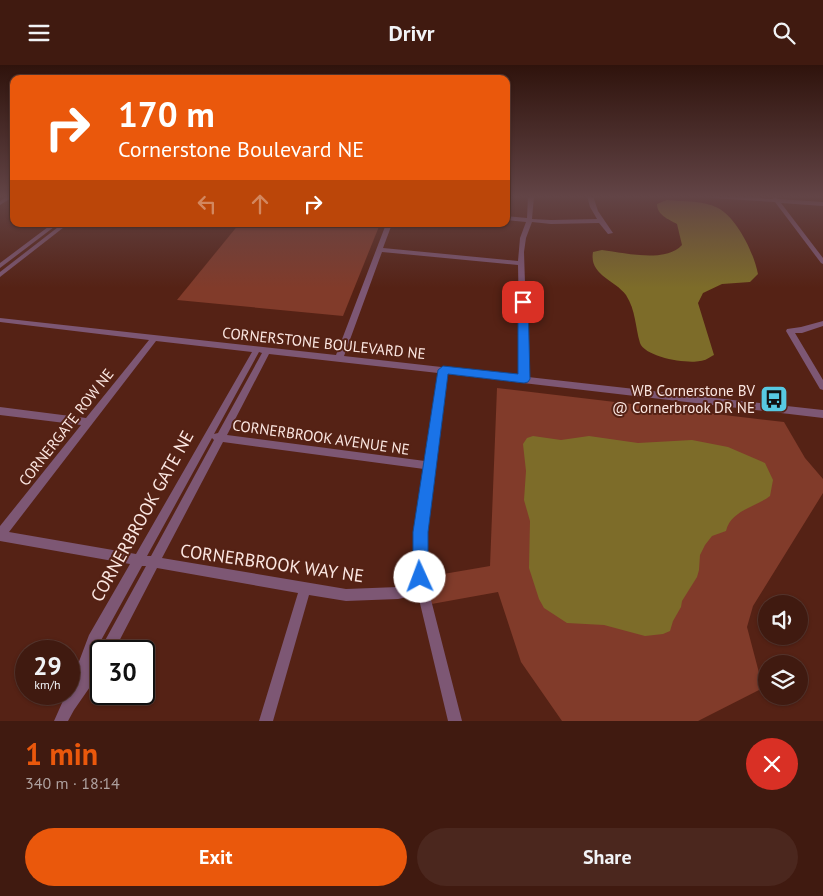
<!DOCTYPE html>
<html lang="en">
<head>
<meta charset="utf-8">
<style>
	:root { --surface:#401a10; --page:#4b271e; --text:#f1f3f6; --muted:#aea19f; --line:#593830; --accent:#ea580c }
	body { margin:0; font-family:"PT Sans",sans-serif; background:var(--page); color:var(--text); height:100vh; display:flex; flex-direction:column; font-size:19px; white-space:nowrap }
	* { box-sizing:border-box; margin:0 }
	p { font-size:16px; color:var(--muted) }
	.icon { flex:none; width:28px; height:28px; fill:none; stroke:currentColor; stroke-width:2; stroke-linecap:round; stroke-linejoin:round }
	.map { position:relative; height:656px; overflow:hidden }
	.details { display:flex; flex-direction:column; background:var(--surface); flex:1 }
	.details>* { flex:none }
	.hud { position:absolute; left:10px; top:10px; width:500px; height:152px; border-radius:10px; box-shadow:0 1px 4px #0004,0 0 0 1px var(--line); background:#ea580c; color:#fff; overflow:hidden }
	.tools { position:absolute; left:758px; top:530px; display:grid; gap:10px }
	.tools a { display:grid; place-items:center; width:50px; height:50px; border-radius:50%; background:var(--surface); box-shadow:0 1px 4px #0004,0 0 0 1px var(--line); font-size:25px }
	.speed { position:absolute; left:15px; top:575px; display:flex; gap:10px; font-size:25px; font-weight:700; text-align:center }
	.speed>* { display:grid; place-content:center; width:65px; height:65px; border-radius:50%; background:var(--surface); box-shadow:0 1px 4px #0004,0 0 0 1px var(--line); line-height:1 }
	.speed small { font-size:12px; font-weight:400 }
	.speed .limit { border:2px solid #111; border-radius:8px; background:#fff; color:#111 }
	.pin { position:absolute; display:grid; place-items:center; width:42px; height:42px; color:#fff; margin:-21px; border-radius:10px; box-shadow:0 2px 8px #0006 }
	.me { position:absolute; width:55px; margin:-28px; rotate:358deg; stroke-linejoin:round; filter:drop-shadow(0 0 4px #0008) }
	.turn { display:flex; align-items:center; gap:18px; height:105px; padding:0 25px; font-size:22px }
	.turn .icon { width:65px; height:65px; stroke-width:2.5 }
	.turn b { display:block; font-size:35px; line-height:42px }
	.lanes { display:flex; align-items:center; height:48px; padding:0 25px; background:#0003; justify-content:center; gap:25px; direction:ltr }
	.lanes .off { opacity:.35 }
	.round { display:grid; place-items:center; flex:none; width:52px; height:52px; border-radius:26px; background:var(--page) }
	.overview { display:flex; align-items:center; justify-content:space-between; height:85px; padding:0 25px }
	h1 { font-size:30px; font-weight:800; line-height:38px; color:var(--accent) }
	.button { display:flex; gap:10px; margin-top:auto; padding:10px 25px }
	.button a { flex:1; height:58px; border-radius:30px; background:var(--accent); color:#fff; font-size:20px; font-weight:800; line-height:58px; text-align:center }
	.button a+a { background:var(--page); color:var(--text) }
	header { display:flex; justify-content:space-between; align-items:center; height:65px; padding:0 25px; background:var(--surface); font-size:22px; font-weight:800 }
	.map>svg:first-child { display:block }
</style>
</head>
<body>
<header><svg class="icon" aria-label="menu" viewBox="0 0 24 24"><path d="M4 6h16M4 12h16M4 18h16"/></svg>Drivr<svg class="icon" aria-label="search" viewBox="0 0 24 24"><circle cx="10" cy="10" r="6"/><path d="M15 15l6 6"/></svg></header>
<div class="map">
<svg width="823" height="656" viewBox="0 0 823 656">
	<rect width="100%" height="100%" fill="#552215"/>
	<g fill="#813b2a">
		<polygon points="239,159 380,159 343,251 177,235"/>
		<polygon points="497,323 784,357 805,393 823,414 823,428 753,541 747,562 763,623 698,656 562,656 521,597 498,527 426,540 420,513 490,501"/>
	</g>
	<g fill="#7d6c29">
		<path d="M 667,135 C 682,137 704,135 718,143 C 737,153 754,188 758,209 L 750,217 L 722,219 L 703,228 L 698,238 L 714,290 C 710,292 705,296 700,296 C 686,299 645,292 640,278 C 635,261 636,246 626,230 C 614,214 589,210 593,187 L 602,185 C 625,188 666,198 682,180 L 677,159 C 668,154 657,150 657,139 Z"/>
		<path d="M 533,371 L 561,375 L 589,371 L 638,378 L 692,375 L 728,382 L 765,398 L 773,415 L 770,431 C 756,442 731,445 726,466 L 712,471 L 705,480 L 700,490 L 699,505 L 697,512 L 682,536 L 681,542 L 673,556 L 670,566 L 663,569 L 645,571 L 604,560 L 567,558 L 544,543 L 539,534 L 529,503 L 530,456 L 524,435 L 526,406 L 523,379 L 527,373 Z"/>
	</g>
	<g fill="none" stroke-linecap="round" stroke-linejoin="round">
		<g fill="#7d5774" fill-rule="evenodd">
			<polygon points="7,131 14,131 0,140 0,136"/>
			<path d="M 528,131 L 534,131 L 532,154 L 551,155 L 597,154 L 590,142 L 587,131 L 593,131 L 598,146 L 613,168 L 608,169 L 599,158 L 551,159 L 532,157 L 526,173 L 524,187 L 528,312 L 823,345 L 823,353 L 447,309 L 427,454 L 426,493 L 428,523 L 462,656 L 448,656 L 418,530 L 398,534 L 346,536 L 309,530 L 273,656 L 259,656 L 298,528 L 157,503 L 114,586 L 101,586 L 101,588 L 100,586 L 102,581 L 146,501 L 142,501 L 99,579 L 93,595 L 96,590 L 101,589 L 101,606 L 74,645 L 68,656 L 54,656 L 66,629 L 69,629 L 69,623 L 89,570 L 130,499 L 0,476 L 0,461 L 81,360 L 0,350 L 0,342 L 86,353 L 149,275 L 0,257 L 0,253 L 336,290 L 386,159 L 392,159 L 383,183 L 518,196 L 520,173 L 526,157 L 506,155 L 506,151 L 527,153 ZM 382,187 L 518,200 L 520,311 L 344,291 ZM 156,276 L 252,287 L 136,489 L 9,467 ZM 259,287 L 262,288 L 218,368 L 214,369 ZM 269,289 L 438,308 L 425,396 L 227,370 ZM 212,373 L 214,375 L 151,491 L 147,491 ZM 223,377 L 424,404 C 418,443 413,480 416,518 L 398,522 L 346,524 L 162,493 Z"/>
			<polygon points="708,131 737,131 772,134 775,132 778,134 823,137 823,141 781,138 823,193 823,199 821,198 775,137 711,133"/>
			<polygon points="52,159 58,159 0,203 0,198"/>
			<polygon points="62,159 68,159 0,212 0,207"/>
			<polygon points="823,256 823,261 802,268 795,268 823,315 823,325 820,324 786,266 787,264 801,262"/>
		</g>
	</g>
	<linearGradient id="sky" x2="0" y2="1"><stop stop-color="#2f130c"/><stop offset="0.59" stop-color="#624446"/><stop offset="1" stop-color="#624446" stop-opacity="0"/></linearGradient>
	<rect width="823" height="223" fill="url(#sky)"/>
	<polygon fill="#1a73e8" stroke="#114b97" points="523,234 528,237 530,314 528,317 524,318 448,309 428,467 428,512 426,518 420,520 415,518 413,512 413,467 438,305 443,301 518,309 518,237"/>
	<defs>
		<symbol id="bus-square" viewBox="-11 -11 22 22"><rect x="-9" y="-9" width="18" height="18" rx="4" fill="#57c9e2" stroke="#552215"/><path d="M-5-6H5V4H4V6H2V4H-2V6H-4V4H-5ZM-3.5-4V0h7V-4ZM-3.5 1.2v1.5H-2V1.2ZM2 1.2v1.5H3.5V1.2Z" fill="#111"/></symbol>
	</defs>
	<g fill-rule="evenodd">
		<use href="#bus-square" x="758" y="318" width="32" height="32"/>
	</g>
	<g text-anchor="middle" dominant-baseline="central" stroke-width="4" stroke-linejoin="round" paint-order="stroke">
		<g font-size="15" fill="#fce7e2" stroke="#552215">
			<text transform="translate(324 278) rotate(6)">CORNERSTONE BOULEVARD NE</text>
			<text transform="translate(66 362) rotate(-52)">CORNERGATE ROW NE</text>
			<text transform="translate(321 372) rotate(8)">CORNERBROOK AVENUE NE</text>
		</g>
		<g font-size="15" fill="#fce7e2" stroke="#552215" text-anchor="end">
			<text x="755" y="325">WB Cornerstone BV<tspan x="755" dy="17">@ Cornerbrook DR NE</tspan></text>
		</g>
		<g font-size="18" fill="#fce7e2" stroke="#552215">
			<text transform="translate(142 451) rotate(-61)">CORNERBROOK GATE NE</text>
			<text transform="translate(272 498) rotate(8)">CORNERBROOK WAY NE</text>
		</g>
	</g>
</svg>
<div class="tools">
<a><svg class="icon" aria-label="sound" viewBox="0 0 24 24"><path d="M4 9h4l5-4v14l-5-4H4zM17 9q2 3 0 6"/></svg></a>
<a><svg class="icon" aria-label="layers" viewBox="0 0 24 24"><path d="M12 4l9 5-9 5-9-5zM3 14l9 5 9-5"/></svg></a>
</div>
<div class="speed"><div>29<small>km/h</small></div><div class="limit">30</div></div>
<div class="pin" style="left:523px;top:237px;background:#d93025"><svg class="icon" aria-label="arrive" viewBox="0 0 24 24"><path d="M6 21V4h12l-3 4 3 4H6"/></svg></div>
<svg class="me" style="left:420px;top:512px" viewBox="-20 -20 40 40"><circle r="19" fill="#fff"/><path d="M0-13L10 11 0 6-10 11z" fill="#1a73e8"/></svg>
<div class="hud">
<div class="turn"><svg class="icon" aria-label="right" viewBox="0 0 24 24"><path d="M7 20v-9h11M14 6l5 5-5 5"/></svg><div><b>170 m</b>Cornerstone Boulevard NE</div></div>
<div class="lanes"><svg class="icon off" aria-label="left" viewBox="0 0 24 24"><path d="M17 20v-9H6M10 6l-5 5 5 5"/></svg><svg class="icon off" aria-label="ahead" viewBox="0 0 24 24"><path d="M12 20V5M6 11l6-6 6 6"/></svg><svg class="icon" aria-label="right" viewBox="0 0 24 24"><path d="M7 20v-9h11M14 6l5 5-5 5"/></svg></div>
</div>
</div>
<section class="details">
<div class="overview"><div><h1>1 min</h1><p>340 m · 18:14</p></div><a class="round" style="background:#d93025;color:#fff"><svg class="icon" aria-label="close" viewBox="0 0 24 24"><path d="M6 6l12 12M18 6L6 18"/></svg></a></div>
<div class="button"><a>Exit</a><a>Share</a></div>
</section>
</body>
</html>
